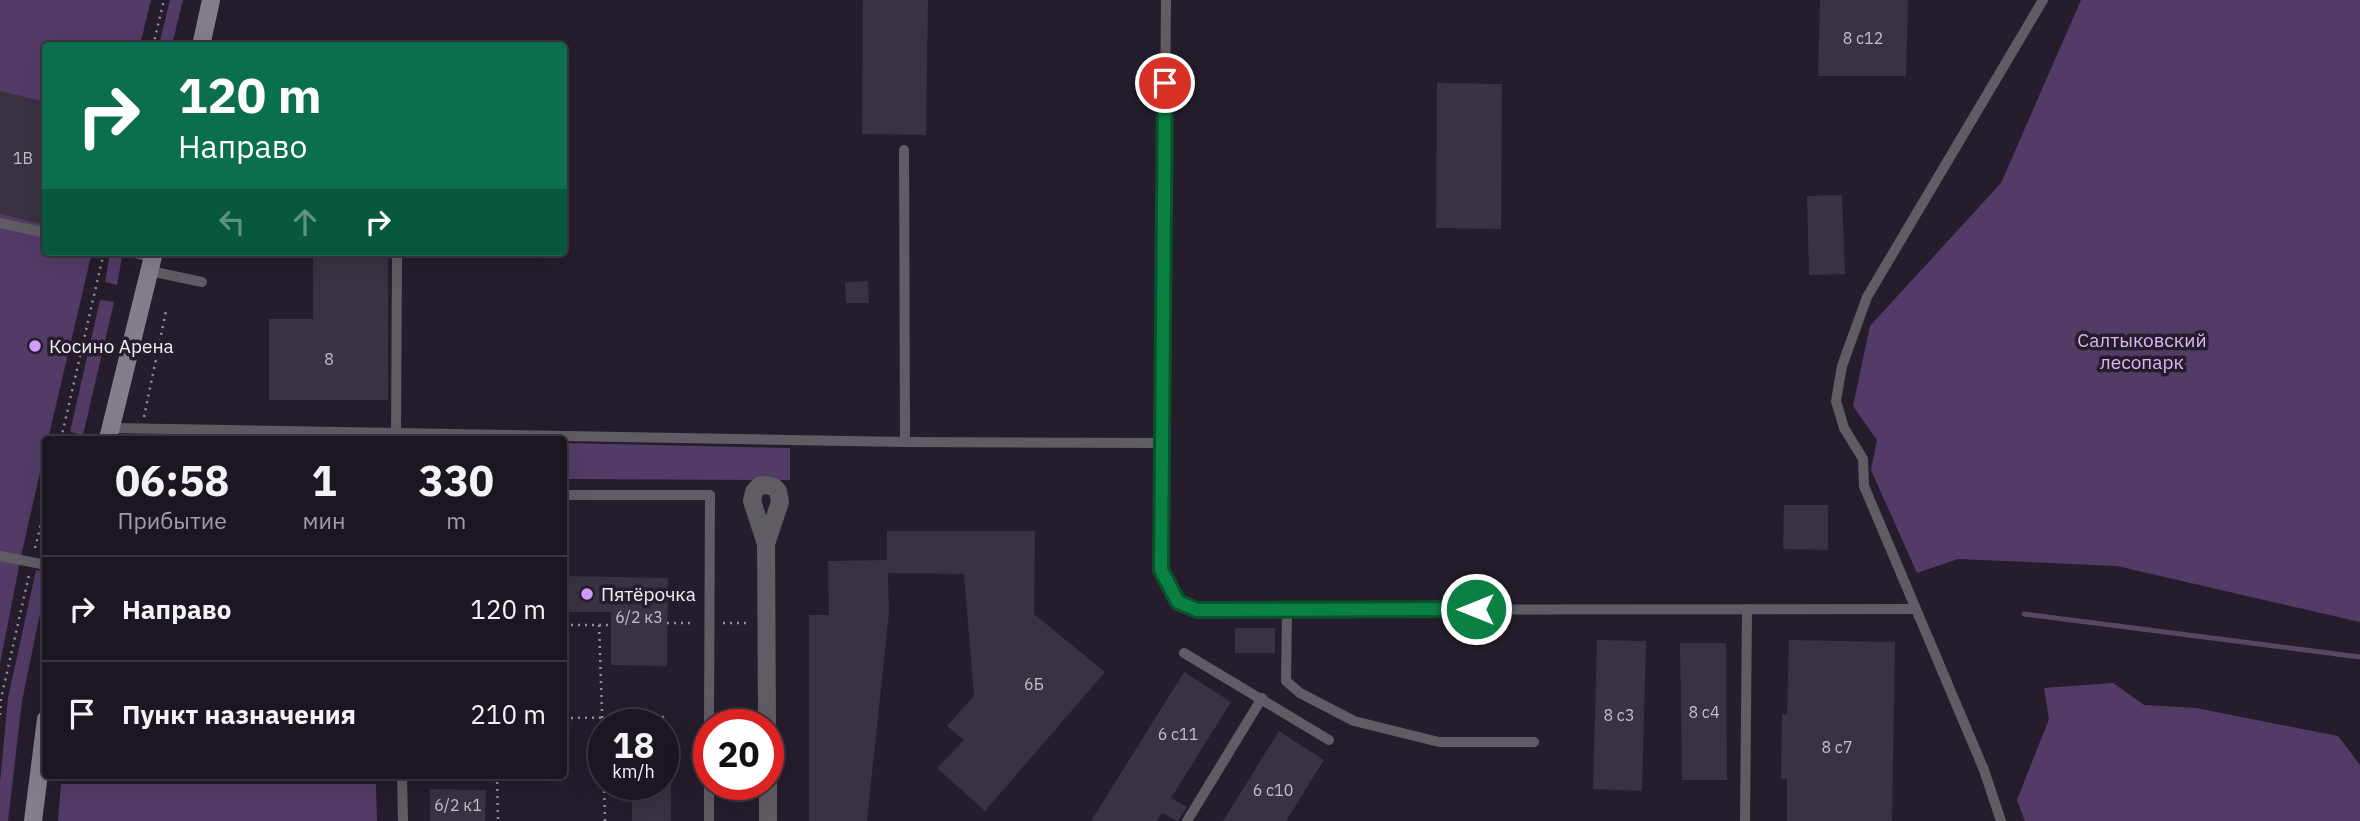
<!DOCTYPE html>
<html lang="ru">
<head>
<meta charset="utf-8">
<style>
	:root { --surface:#1c1621; --page:#251f2a; --text:#f1f3f6; --muted:#a09fa5; --line:#3a353f }
	body { margin:0; font-family:"IBM Plex Sans",sans-serif; background:var(--page); color:var(--text); height:100vh; display:flex; flex-direction:column; font-size:26px; white-space:nowrap }
	* { box-sizing:border-box; margin:0 }
	p { font-size:23px; color:var(--muted) }
	.icon { flex:none; width:38px; height:38px; fill:none; stroke:currentColor; stroke-width:2; stroke-linecap:round; stroke-linejoin:round }
	.map { position:relative; flex:1; overflow:hidden }
	.sheet { position:absolute; left:42px; top:436px; width:525px; height:343px; display:flex; flex-direction:column; background:var(--surface); border-radius:7px; box-shadow:0 7px 28px #0002,0 0 0 2px var(--line) }
	.sheet>* { flex:none }
	.guide { position:absolute; left:42px; top:42px; width:525px; height:214px; border-radius:7px; box-shadow:0 7px 28px #0002,0 0 0 2px var(--line); background:#0b6e4f; color:#fff; overflow:hidden }
	.speed { position:absolute; left:588px; top:709px; display:flex; gap:14px; font-size:35px; font-weight:700; text-align:center }
	.speed>* { display:grid; place-content:center; width:91px; height:91px; border-radius:50%; background:var(--surface); box-shadow:0 7px 28px #0002,0 0 0 2px var(--line); line-height:1 }
	.speed small { font-size:18px; font-weight:400 }
	.speed .limit { border:10px solid #d22; background:#fff; color:#111 }
	.pin { position:absolute; display:grid; place-items:center; width:60px; height:60px; color:#fff; margin:-30px; border:4px solid #fff; border-radius:50%; box-shadow:0 2px 7px #0007 }
	.me { position:absolute; width:77px; margin:-38px; rotate:270deg; stroke-linejoin:round; filter:drop-shadow(0 0 5px #0008) }
	.turn { display:flex; align-items:center; gap:24px; height:147px; padding:0 21px; font-size:32px }
	.turn .icon { width:91px; height:91px; stroke-width:2.5 }
	.turn b { display:block; font-size:49px; line-height:60px }
	.lanes { display:flex; align-items:center; height:66px; padding:0 21px; background:#0003; justify-content:center; gap:35px; direction:ltr }
	.lanes .off { opacity:.35 }
	.eta { display:flex; justify-content:space-evenly; align-items:center; height:119px; text-align:center }
	.eta b { font-size:42px; font-weight:700; line-height:49px }
	ul { padding:0; list-style:none }
	li { display:flex; align-items:center; gap:21px; height:105px; padding:0 21px; border-top:2px solid var(--line) }
	li div { flex:1 }
	li b { display:block; font-size:26px }
	li em { font-style:normal }
	.map>svg:first-child { display:block }
</style>
</head>
<body>
<div class="map">
<svg width="2360" height="821" viewBox="0 0 2360 821">
	<rect width="100%" height="100%" fill="#251d2c"/>
	<g fill="#543b67">
		<polygon points="0,0 151,0 140,45 46,46 46,252 92,252 48,439 46,439 45,450 20,561 0,664"/>
		<polygon points="170,0 183,0 172,45 159,45"/>
		<polygon points="2081,0 2360,0 2360,622 2117,566 1958,559 1917,573 1871,470 1877,440 1853,406 1870,326 2001,183"/>
		<polygon points="110,254 122,257 117,285 105,282"/>
		<polygon points="100,300 114,302 83,435 70,432"/>
		<polygon points="564,443 790,448 790,480 564,479"/>
		<polygon points="36,570 45,572 45,589 22,701 8,821 0,821 0,783 8,698"/>
		<polygon points="2113,683 2144,705 2196,708 2338,736 2360,765 2360,821 2025,821 2017,800 2049,719 2044,688"/>
		<polygon points="61,784 376,784 377,821 58,821"/>
	</g>
	<g fill="none" stroke-linecap="round" stroke-linejoin="round">
		<polyline stroke="#564763" stroke-width="5" points="2024,614 2360,657"/>
	</g>
	<g fill="#3a3141">
		<polygon points="863,0 928,0 926,135 862,134"/>
		<polygon points="1820,0 1908,0 1906,76 1818,76"/>
		<polygon points="1437,83 1502,84 1501,229 1436,228"/>
		<polygon points="0,91 46,102 46,225 0,214"/>
		<polygon points="1842,195 1845,274 1809,275 1807,196"/>
		<polygon points="313,253 388,253 388,400 269,400 269,319 313,319"/>
		<polygon points="868,281 869,303 846,303 845,282"/>
		<polygon points="1784,505 1828,505 1828,550 1783,549"/>
		<polygon points="887,531 1035,531 1034,614 1105,672 985,811 937,768 964,740 947,726 974,696 964,574 888,573 889,613 867,821 809,821 809,615 829,615 828,561 887,560"/>
		<polygon points="564,576 668,578 667,666 611,665 611,612 564,612"/>
		<rect x="1235" y="628" width="40" height="25"/>
		<polygon points="1597,640 1646,641 1642,791 1593,789"/>
		<polygon points="1789,640 1895,642 1892,821 1787,821 1787,779 1781,779 1782,714 1787,714"/>
		<polygon points="1680,643 1726,643 1727,780 1682,780"/>
		<polygon points="1184,672 1231,702 1171,798 1187,807 1178,821 1162,813 1157,821 1091,821"/>
		<polygon points="1279,731 1324,760 1286,821 1223,821"/>
		<rect x="632" y="784" width="39" height="37"/>
		<polygon points="430,789 486,790 485,821 430,821"/>
	</g>
	<g fill="none" stroke-linecap="round" stroke-linejoin="round">
		<g stroke="#948e9a" stroke-width="2.5" stroke-dasharray="2 5" stroke-linecap="butt">
			<polyline points="153,46 164,0"/>
			<polyline points="144,417 166,311"/>
			<polyline points="61,439 104,252"/>
			<polyline points="35,548 46,503"/>
			<polyline points="667,623 695,623"/>
			<polyline points="723,623 748,623"/>
			<polyline points="564,625 611,625"/>
			<polyline points="599,625 604,770"/>
			<polyline points="0,715 1,699 29,575"/>
			<polyline points="564,718 669,717"/>
			<polyline points="497,775 498,821"/>
			<polyline points="604,784 605,821"/>
		</g>
		<g stroke="#605c64" stroke-width="10">
			<polyline points="1166,0 1161,570 1178,602 1197,610 1915,609"/>
			<polyline points="904,150 905,442"/>
			<polyline points="0,223 46,233"/>
			<polyline points="130,252 153,257"/>
			<polyline points="150,271 202,282"/>
			<polyline points="111,428 905,442 1162,443"/>
			<polyline points="396,434 397,255"/>
			<polyline points="564,495 710,495 709,724"/>
			<polyline points="0,556 46,565"/>
			<polyline points="1287,610 1286,681 1300,693 1354,721 1439,742 1534,742"/>
			<polyline points="1184,653 1329,740"/>
			<polyline points="402,775 403,821"/>
			<polyline points="709,821 709,784"/>
			<polyline points="1187,821 1262,698"/>
			<polyline points="1745,821 1747,609"/>
			<polyline points="2001,821 1984,770 1864,486 1863,459 1844,428 1836,401 1842,366 1867,297 2043,0"/>
		</g>
		<g stroke="#605c64" stroke-width="18">
			<polyline points="766,544 752,501 754,492 759,486 766,485 774,487 778,491 780,502 766,544 767,724"/>
			<polyline points="768,784 768,821"/>
		</g>
		<g stroke="#847e8a" stroke-width="18">
			<polyline points="201,46 211,0"/>
			<polyline points="108,439 154,252"/>
			<polyline points="33,821 46,719"/>
		</g>
	</g>
	<g fill="none" stroke-linecap="round" stroke-linejoin="round">
		<defs>
			<polyline id="route" points="1165,83 1161,570 1178,602 1197,610 1476,609"/>
		</defs>
		<use href="#route" stroke="#07532c" stroke-width="18"/>
		<use href="#route" stroke="#0b8043" stroke-width="12"/>
	</g>
	<g fill="#d29cfd" stroke="#251d2c" stroke-width="2.5">
		<circle cx="35" cy="346" r="7"/>
		<circle cx="587" cy="594" r="7"/>
	</g>
	<g text-anchor="middle" dominant-baseline="central" stroke-width="7" stroke-linejoin="round" paint-order="stroke">
		<g font-size="16" fill="#c5bfca">
			<text x="1863" y="38">8 с12</text>
			<text x="23" y="158">1В</text>
			<text x="329" y="359">8</text>
			<text x="639" y="617">6/2 к3</text>
			<text x="1034" y="684">6Б</text>
			<text x="1704" y="712">8 с4</text>
			<text x="1619" y="715">8 с3</text>
			<text x="1178" y="734">6 с11</text>
			<text x="1837" y="747">8 с7</text>
			<text x="1273" y="790">6 с10</text>
			<text x="458" y="805">6/2 к1</text>
		</g>
		<g font-size="19" fill="#dbb9f8" stroke="#251d2c">
			<text x="2142" y="340">Салтыковский<tspan x="2142" dy="22">лесопарк</tspan></text>
		</g>
		<g font-size="19" fill="#f3eef8" stroke="#251d2c" text-anchor="start">
			<text x="49" y="346">Косино Арена</text>
			<text x="601" y="594">Пятёрочка</text>
		</g>
	</g>
</svg>
<div class="speed"><div>18<small>km/h</small></div><div class="limit">20</div></div>
<div class="pin" style="left:1165px;top:83px;background:#d93025"><svg class="icon" aria-label="arrive" viewBox="0 0 24 24"><path d="M6 21V4h12l-3 4 3 4H6"/></svg></div>
<svg class="me" style="left:1476px;top:609px" viewBox="-20 -20 40 40"><circle r="17" fill="#0b8043" stroke="#fff" stroke-width="3"/><path d="M0-11L8 9 0 5-8 9z" fill="#fff"/></svg>
<div class="guide">
<div class="turn"><svg class="icon" aria-label="right" viewBox="0 0 24 24"><path d="M7 20v-9h11M14 6l5 5-5 5"/></svg><div><b>120 m</b>Направо</div></div>
<div class="lanes"><svg class="icon off" aria-label="left" viewBox="0 0 24 24"><path d="M17 20v-9H6M10 6l-5 5 5 5"/></svg><svg class="icon off" aria-label="ahead" viewBox="0 0 24 24"><path d="M12 20V5M6 11l6-6 6 6"/></svg><svg class="icon" aria-label="right" viewBox="0 0 24 24"><path d="M7 20v-9h11M14 6l5 5-5 5"/></svg></div>
</div>
<section class="sheet">
<div class="eta">
<div><b>06:58</b><p>Прибытие</p></div>
<div><b>1</b><p>мин</p></div>
<div><b>330</b><p>m</p></div>
</div>
<ul>
<li><svg class="icon" aria-label="right" viewBox="0 0 24 24"><path d="M7 20v-9h11M14 6l5 5-5 5"/></svg><div><b>Направо</b></div><em>120 m</em></li>
<li><svg class="icon" aria-label="arrive" viewBox="0 0 24 24"><path d="M6 21V4h12l-3 4 3 4H6"/></svg><div><b>Пункт назначения</b></div><em>210 m</em></li>
</ul>
</section>
</div>
</body>
</html>
